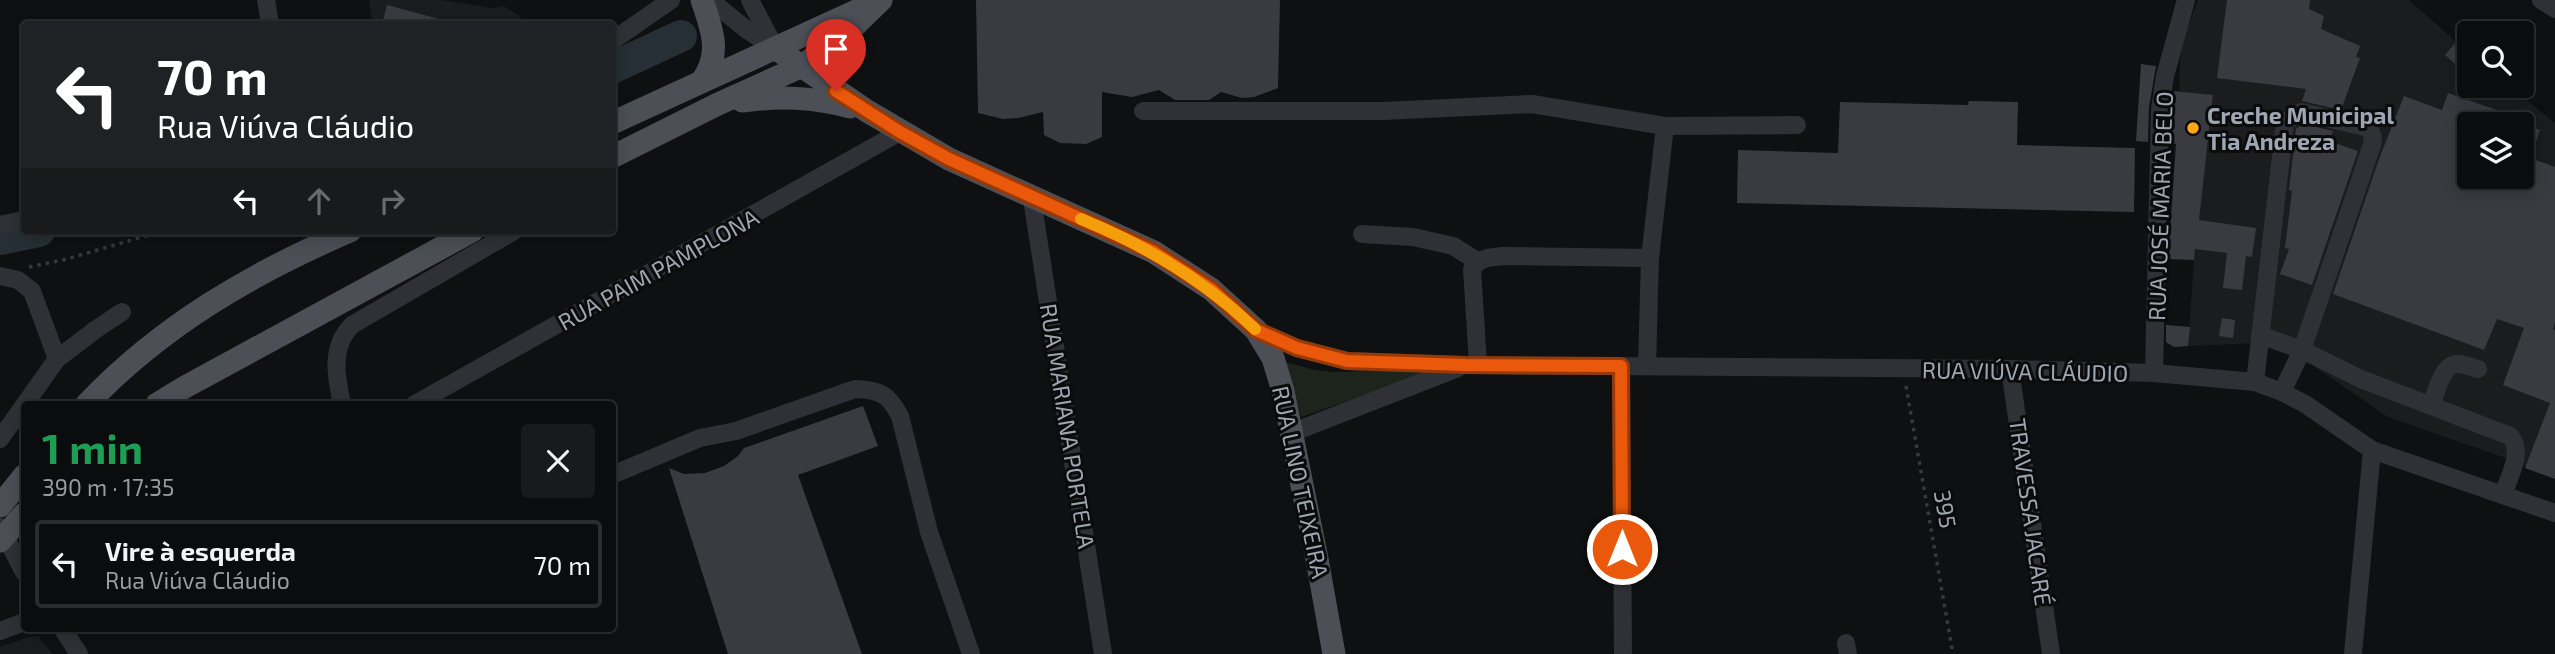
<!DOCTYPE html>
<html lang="pt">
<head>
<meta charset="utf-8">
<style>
	:root { --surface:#0b0c0d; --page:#191a1b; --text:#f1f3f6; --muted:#9a9b9d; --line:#2b2c2e }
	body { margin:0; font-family:"Exo 2",sans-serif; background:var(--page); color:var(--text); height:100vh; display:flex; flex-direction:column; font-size:26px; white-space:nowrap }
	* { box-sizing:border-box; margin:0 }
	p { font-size:23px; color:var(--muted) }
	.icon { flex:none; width:38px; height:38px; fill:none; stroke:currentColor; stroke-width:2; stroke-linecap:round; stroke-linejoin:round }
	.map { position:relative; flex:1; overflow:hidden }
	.panel { position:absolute; left:21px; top:401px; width:595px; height:231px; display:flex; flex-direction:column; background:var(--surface); border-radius:7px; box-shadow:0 4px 18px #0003,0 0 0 2px var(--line) }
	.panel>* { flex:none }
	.hud { position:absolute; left:21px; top:21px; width:595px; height:214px; border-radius:7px; box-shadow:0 4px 18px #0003,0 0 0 2px var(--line); background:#202124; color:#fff; overflow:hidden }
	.buttons { position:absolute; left:2457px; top:21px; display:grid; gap:14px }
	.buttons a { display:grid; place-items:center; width:77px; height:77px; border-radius:7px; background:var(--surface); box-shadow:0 4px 18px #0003,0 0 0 2px var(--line); font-size:35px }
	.pin { position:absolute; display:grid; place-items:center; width:60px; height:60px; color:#fff; margin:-72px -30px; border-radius:50% 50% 50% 0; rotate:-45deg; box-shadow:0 0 7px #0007 }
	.pin .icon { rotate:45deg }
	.me { position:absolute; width:77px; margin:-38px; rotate:0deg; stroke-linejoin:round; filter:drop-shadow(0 0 5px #0008) }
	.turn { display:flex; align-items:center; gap:24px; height:147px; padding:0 21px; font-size:32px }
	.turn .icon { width:91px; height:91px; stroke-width:2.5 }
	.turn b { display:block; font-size:49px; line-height:60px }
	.lanes { display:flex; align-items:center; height:66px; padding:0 21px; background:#0003; justify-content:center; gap:35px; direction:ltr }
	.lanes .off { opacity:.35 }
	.round { display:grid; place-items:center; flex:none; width:74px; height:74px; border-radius:7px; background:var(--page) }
	.overview { display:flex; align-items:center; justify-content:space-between; height:119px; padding:0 21px }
	h1 { font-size:42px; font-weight:700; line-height:52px; color:#1e9e55 }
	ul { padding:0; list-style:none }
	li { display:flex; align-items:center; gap:21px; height:88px; margin:0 14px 10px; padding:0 7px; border:4px solid var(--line); border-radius:7px }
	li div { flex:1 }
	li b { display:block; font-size:26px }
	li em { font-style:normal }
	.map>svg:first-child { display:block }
</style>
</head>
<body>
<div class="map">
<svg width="2555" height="654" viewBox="0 0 2555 654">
	<rect width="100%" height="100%" fill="#0f1011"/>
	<g fill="#1b1c1e" fill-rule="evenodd">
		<polygon points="369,0 441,0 493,8 504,6 520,16 523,24 373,24"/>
		<path d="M 2198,0 L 2409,0 L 2469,53 L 2469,86 L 2509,86 L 2555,123 L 2555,479 L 2514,461 L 2388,417 L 2299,356 L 2259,343 L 2188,346 L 2194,260 L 2213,96 L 2179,91 L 2181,45 ZM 2469,124 L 2522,124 L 2522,177 L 2469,177 Z"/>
		<polygon points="38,636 53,654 0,654 0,647 29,637"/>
	</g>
	<polygon fill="#1c241c" points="1286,362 1315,370 1335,372 1411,370 1418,371 1420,376 1301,417"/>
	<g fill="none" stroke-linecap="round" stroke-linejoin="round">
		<g stroke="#252f35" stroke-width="32">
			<polyline points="612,68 681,36"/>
			<polyline points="0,239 39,231"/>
		</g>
	</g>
	<g fill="#3a3b41" fill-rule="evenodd">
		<polygon points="976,0 1280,0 1278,88 1254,97 1242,98 1221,92 1209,100 1175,100 1159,90 1132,97 1102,92 1102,137 1086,144 1060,143 1044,135 1043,112 1018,118 1003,119 978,113"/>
		<polygon points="2227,0 2310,0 2309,9 2324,16 2321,29 2360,46 2356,57 2360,58 2341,110 2302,101 2306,89 2217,78"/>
		<polygon points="387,5 443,20 442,24 382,24"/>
		<polygon points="2454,44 2469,57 2469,76 2445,55"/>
		<polygon points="2141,64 2156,66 2149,107 2148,142 2136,141"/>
		<polygon points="2174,91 2213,95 2199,220 2256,228 2252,257 2246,256 2242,290 2223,288 2227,253 2195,249 2194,260 2168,259 2176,144 2171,143"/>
		<path d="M 2448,93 L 2531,122 L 2531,124 L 2522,124 L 2540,130 L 2530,158 L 2555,167 L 2555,322 L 2553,329 L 2555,330 L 2555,479 L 2525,468 L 2550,403 L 2503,385 L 2524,328 L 2497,319 L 2484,350 L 2333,294 L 2379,159 L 2404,96 L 2442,110 ZM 2469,124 L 2522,124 L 2522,177 L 2469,177 Z"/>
		<polygon points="1969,101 2018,102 2017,145 2135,148 2134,212 1737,203 1738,150 1838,153 1840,102 1968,105"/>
		<polygon points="2303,124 2333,131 2329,141 2358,151 2312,285 2280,274 2289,249 2285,248 2292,191 2289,190 2296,129"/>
		<polygon points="2222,318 2235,320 2233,338 2219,336"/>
		<polygon points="2166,325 2190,327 2188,346 2174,347 2166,342"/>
		<polygon points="863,406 878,446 798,475 862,654 728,654 669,468 684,474 705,473 724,466 738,456 744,448"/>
	</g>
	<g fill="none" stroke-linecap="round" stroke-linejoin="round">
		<g stroke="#36393d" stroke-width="3.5" stroke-dasharray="3.5 5" stroke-linecap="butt">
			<polyline points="29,267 63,260 163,231"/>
			<polyline points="1906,386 1953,654"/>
		</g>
		<g stroke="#303136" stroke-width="18">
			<polyline points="266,0 270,24"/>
			<polyline points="710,0 747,30 775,48"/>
			<polyline points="750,0 775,48"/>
			<polyline points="2541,0 2555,9"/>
			<polyline points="612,41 671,0"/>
			<polyline points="1143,111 1383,111 1532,104 1665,126 1650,258"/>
			<polyline points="1665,126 1797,125"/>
			<polyline points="1032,199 1103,654"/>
			<polyline points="0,225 24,220"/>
			<polyline points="1362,234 1413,237 1453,246 1477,261"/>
			<polyline points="0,276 18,280 32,291 57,359"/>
			<polyline points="1256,330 1297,348 1347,361 1465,365 2010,369 2154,373 2255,382 2282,392 2305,404 2372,450 2555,513"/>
			<polyline points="2260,335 2302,350 2282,392"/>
			<path d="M 1478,364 L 1472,269 C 1480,257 1491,257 1504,256 L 1650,258 L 1647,366"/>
			<polyline points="1621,366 1623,654"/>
			<polyline points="2010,369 2051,654"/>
			<polyline points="2154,373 2160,109 2165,76 2186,0"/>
			<path d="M 2255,382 L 2285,122 L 2301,112 L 2369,128 L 2373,137 L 2372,145 L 2302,350 L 2361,379 L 2510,436 C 2524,451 2509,477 2503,495"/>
			<path d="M 342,404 C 336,377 330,347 352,325 L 514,231"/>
			<polyline points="415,404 900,132"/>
			<path d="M 2431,405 C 2436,394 2441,366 2456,364 C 2463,363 2472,368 2478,369"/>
			<polyline points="1291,433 1458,368"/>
			<polyline points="0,439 57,359 95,330 122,312"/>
			<path d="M 612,475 L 700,438 L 736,431 L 855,389 C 881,390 888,394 900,416 L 929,532 L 971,654"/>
			<polyline points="0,527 24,572"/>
			<polyline points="62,628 79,654"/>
			<polyline points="0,631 24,622"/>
			<polyline points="1846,643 1848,654"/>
			<polyline points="2353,654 2372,450"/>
		</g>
		<g stroke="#4c4f56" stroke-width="23">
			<polyline points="775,48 867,111 949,159 1154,252 1211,289 1256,330 1273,358 1283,391 1317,559 1334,654"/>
			<path d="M 702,81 C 722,53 712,30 702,0"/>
			<path d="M 742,101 C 780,96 813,97 850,107"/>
			<polyline points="612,123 867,6"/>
			<polyline points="612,157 718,104 800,67 845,35 881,0"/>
			<path d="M 87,404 C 161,326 252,273 350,231"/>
			<polyline points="157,404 185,387 472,231"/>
			<polyline points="0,506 24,476"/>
		</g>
		<polyline stroke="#4c4f56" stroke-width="23" points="0,541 24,514"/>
	</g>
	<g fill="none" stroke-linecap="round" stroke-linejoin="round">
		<defs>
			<polyline id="route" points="836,91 900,132 949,159 1154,252 1211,289 1256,330 1297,348 1347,361 1465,365 1621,366 1622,549"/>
		</defs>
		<use href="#route" stroke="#983908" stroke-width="18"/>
		<use href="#route" stroke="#ea580c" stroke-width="12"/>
		<path stroke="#f59e0b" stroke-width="12" d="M 1081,219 C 1147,246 1204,280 1255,329"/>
	</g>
	<circle fill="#ffa51a" stroke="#0b0b0c" stroke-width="2.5" cx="2193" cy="128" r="7"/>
	<g text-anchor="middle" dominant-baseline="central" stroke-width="6" stroke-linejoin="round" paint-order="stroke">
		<g font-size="23" font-weight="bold" fill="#9fa6b3" stroke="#0b0b0c" text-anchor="start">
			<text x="2207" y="115">Creche Municipal<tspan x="2207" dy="26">Tia Andreza</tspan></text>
		</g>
		<g font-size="23" fill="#9fa6b3" stroke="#0b0b0c">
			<text transform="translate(2160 206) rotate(-88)">RUA JOSÉ MARIA BELO</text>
			<text transform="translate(658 269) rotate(-29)">RUA PAIM PAMPLONA</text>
			<text transform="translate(2025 371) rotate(1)">RUA VIÚVA CLÁUDIO</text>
			<text transform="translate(1068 426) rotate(81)">RUA MARIANA PORTELA</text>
			<text transform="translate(1301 482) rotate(78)">RUA LINO TEIXEIRA</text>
			<text transform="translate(1946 509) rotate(80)">395</text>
			<text transform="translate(2031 512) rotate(82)">TRAVESSA JACARÉ</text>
		</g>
	</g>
</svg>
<div class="buttons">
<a><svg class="icon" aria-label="search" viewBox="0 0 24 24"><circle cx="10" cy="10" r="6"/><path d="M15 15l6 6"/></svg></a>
<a><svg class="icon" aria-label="layers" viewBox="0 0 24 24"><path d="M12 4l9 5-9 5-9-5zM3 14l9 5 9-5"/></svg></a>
</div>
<div class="pin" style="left:836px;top:91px;background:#d93025"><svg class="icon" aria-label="arrive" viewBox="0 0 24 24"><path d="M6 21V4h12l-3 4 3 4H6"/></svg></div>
<svg class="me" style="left:1622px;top:549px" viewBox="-20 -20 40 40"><circle r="17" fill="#ea580c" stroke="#fff" stroke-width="3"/><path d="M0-11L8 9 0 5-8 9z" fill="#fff"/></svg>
<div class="hud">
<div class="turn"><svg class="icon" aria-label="left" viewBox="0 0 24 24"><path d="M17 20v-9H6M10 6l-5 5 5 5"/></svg><div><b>70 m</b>Rua Viúva Cláudio</div></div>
<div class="lanes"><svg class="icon" aria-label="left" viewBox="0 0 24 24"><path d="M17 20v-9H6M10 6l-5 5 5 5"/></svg><svg class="icon off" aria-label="ahead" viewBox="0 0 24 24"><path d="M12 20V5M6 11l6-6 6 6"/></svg><svg class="icon off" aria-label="right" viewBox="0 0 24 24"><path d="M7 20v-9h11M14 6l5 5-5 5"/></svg></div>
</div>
<section class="panel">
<div class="overview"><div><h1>1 min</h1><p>390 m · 17:35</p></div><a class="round"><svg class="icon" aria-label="close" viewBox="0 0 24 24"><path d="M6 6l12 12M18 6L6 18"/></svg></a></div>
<ul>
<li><svg class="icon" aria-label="left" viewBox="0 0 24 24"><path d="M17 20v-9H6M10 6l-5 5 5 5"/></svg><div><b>Vire à esquerda</b><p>Rua Viúva Cláudio</p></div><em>70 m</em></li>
</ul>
</section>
</div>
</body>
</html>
